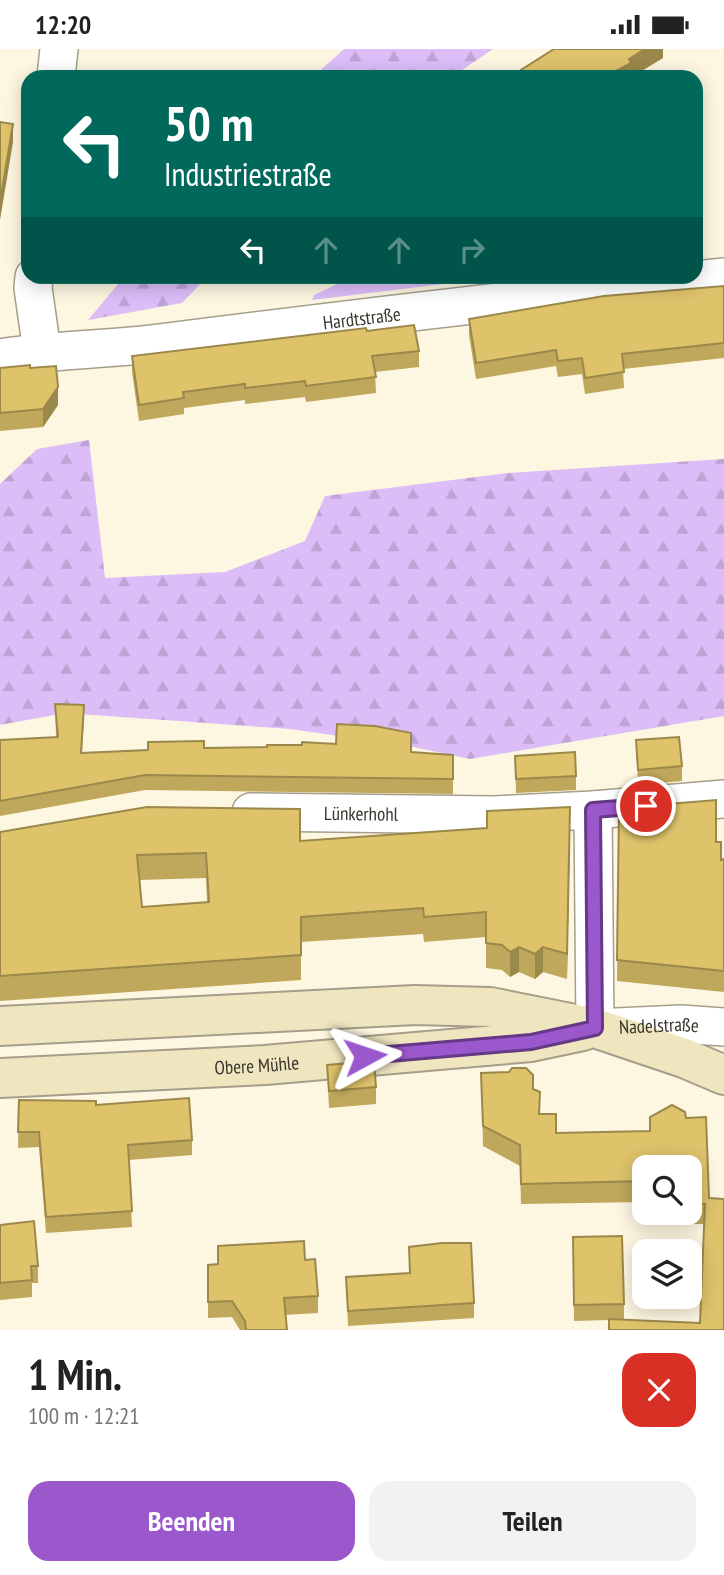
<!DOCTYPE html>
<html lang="de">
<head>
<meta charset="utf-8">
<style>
	:root { --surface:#fff; --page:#f2f2f2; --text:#222; --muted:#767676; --accent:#9b57cc }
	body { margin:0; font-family:"PT Sans Narrow",sans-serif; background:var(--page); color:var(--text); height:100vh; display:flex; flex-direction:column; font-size:26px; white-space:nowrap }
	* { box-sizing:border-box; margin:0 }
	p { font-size:23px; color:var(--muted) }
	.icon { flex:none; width:38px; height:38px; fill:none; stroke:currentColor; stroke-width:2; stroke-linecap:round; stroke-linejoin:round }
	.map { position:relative; height:1281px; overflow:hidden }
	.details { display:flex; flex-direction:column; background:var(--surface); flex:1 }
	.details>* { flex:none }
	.top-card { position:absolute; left:21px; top:21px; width:682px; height:214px; border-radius:21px; box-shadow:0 4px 18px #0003; background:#00695c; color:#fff; overflow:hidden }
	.fabs { position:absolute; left:632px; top:1106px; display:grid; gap:14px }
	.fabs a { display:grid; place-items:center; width:70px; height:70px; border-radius:14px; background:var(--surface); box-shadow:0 4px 18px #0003; font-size:35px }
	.pin { position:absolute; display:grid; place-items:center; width:60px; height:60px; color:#fff; margin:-30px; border:4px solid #fff; border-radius:50%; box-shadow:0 2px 7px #0007 }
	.me { position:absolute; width:77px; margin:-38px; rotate:85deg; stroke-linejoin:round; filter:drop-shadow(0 0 5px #0008) }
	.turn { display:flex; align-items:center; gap:24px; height:147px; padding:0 28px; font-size:32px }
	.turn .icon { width:91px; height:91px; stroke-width:2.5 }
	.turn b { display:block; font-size:49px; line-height:60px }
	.lanes { display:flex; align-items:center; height:66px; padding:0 28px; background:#0003; justify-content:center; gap:35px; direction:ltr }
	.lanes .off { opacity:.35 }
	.round { display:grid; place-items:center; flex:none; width:74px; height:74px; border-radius:21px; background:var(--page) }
	.overview { display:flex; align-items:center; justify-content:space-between; height:119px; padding:0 28px }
	h1 { font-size:42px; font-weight:800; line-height:52px }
	.action { display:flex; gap:14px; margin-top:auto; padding:14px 28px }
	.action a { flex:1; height:80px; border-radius:21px; background:var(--accent); color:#fff; font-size:28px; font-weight:800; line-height:80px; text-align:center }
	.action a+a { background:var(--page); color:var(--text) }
	.status { display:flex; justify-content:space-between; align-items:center; height:49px; padding:0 35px; background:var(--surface); direction:ltr }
	.status svg { height:19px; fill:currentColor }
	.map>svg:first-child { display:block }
</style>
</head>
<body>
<div class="status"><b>12:20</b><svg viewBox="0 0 49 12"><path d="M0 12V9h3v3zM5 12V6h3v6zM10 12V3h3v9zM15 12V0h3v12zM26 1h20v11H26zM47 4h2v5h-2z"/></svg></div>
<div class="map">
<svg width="724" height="1281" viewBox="0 0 724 1281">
	<defs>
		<pattern id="forest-firs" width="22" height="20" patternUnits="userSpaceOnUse" patternTransform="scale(1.75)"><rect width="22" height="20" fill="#dcbdf8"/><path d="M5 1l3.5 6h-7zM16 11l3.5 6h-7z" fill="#bea3d5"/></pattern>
	</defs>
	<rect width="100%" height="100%" fill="#fdf6e1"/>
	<polygon fill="#dcbdf8" points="352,228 500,228 312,251 314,246"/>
	<g fill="url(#forest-firs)">
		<polygon points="344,0 493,0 452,28 313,28"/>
		<polygon points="124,228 207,228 182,254 88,271"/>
		<polygon points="89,391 105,529 225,523 305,492 325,447 508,424 724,410 724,667 470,710 409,697 290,680 65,664 0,676 0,435 37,400"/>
	</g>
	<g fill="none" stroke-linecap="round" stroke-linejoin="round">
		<defs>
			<g id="street">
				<polyline points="56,28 59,0"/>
				<polyline points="34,228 33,239 42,302"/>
				<path id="s1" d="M 0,309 C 53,300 106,301 159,294 C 347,270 535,248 724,228"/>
				<path id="s2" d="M 593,761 L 595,979 L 681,975 L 724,978"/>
				<path id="s3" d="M 251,763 L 493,766 L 593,761 L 724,750"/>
			</g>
			<g id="secondary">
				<polyline points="0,977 415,956 490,958 595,979 684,1009 724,1026"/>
				<path id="s4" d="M 0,1029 L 265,1016 L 531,993 L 583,982"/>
			</g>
		</defs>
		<use href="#street" stroke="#a49e8a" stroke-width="40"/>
		<use href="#secondary" stroke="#a49e8a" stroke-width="42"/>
		<use href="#street" stroke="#fff" stroke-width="37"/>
		<use href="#secondary" stroke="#efe5bf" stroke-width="38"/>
	</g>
	<g fill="#bfa85c" fill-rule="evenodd">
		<polygon points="724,237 724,309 623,320 624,339 585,345 582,325 558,328 556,317 476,330 469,286 469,270"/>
		<polygon points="367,282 419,302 419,318 375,323 376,344 306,353 305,348 245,355 245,351 184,359 184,365 139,372 132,323 132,307"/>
		<polygon points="0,319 30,319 58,356 43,378 0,382"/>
		<polygon points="55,655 84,671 82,704 204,699 411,703 453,706 453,745 145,741 0,767 0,691 56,688"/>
		<polygon points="636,691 682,717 682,732 638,736"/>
		<polygon points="515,707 576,727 576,741 516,744"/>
		<polygon points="619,759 716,793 721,811 724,810 724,943 617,932"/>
		<path d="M 0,783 L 300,792 L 570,783 L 567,930 L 543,923 L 535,930 L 519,923 L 510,928 L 502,921 L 486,919 L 486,888 L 424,893 L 423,885 L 301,893 L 301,931 L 0,952 ZM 206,829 L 207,853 L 142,858 L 140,831 Z"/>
		<polygon points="327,1016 376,1038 376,1055 329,1059"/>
		<polygon points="481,1024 533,1040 540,1065 556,1084 650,1082 686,1069 709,1149 724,1281 609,1271 574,1272 573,1188 624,1255 624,1271 700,1274 704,1175 651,1175 651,1164 690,1164 690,1118 644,1118 644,1153 521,1155 520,1117 483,1097"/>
		<polygon points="19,1051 96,1056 192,1091 192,1106 129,1111 132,1178 46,1184 39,1098 18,1099"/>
		<polygon points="0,1176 38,1217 38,1234 32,1234 32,1248 0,1251"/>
		<polygon points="409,1198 474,1254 474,1269 348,1277 346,1228 409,1224"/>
		<polygon points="305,1211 318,1247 318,1264 285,1266 287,1281 240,1281 232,1268 208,1269 208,1216"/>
	</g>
	<g fill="#9b884b">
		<polygon points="645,0 663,0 663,9 632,28 605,28 629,10"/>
		<polygon points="13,75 13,93 0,171 0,153"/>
		<polygon points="58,338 58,356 43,378 43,360"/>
		<polygon points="570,758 570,783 567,930 567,905"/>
		<polygon points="519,898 519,923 510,928 510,903"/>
		<polygon points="543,898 543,923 535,930 535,905"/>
	</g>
	<g fill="#dec36b" stroke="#9b884b" stroke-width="2" fill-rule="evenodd">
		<polygon points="554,0 645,0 629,10 631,14 605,28 510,28"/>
		<polygon points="0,73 13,75 0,153"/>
		<polygon points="724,237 724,294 622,305 624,323 585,329 582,309 558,312 556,301 476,314 469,270 604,247"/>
		<polygon points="414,276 419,302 372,307 376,328 306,337 305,332 245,339 245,335 183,343 184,349 139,356 132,307 366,279 367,282"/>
		<polygon points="30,316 30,319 56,317 58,338 43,360 0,364 0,319"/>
		<polygon points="55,655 84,656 81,704 148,701 148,693 204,692 204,699 267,698 267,696 302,696 302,693 336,695 337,675 375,677 411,684 411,703 453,706 453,730 145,726 0,752 0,691 58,688"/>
		<polygon points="679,688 682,717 638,721 636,691"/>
		<polygon points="575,703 576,727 516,730 515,707"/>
		<polygon points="716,751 716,793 721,793 721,811 724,810 724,922 617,911 619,759"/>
		<path d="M 147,758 L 300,760 L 300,792 L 487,779 L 487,762 L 570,758 L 567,905 L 543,898 L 535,905 L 519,898 L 510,903 L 502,896 L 486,894 L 486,863 L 424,868 L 423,859 L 301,868 L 301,906 L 0,927 L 0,783 ZM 206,804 L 209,853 L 142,858 L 137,806 Z"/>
		<polygon points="374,1012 376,1038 329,1042 327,1016"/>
		<polygon points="512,1019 526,1019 533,1026 533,1040 540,1043 539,1065 556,1065 556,1084 650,1082 650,1068 672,1056 685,1063 686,1069 706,1068 709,1149 724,1150 724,1281 609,1281 609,1270 700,1274 705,1155 690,1154 690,1118 644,1118 644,1132 521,1135 520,1096 483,1077 481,1024 509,1023"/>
		<polygon points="189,1049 192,1091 128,1096 132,1162 46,1168 39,1083 18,1083 19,1051 96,1052 96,1056"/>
		<polygon points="34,1172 38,1217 31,1217 32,1231 0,1234 0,1176"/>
		<polygon points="622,1187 624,1255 574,1256 573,1188"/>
		<polygon points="304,1192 305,1211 315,1210 318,1247 284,1249 287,1281 246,1281 245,1272 232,1252 208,1253 208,1216 218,1215 218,1197"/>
		<polygon points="442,1194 471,1194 474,1254 348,1262 346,1228 410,1224 409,1198"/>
	</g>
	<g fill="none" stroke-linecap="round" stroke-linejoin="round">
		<defs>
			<polyline id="route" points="365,1007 531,993 595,979 593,761 646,757"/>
		</defs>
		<use href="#route" stroke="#653985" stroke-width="18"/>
		<use href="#route" stroke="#9b57cc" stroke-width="12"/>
	</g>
	<g text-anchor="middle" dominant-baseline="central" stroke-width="5" stroke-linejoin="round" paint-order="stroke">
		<g font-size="19" fill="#38352d" stroke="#fdf6e1">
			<text stroke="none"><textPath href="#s1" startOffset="364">Hardtstraße</textPath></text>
			<text stroke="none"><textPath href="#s3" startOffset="110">Lünkerhohl</textPath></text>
			<text stroke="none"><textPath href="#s2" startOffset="282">Nadelstraße</textPath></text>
			<text stroke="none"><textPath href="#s4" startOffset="257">Obere Mühle</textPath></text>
		</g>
	</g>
</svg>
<div class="fabs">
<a><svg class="icon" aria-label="search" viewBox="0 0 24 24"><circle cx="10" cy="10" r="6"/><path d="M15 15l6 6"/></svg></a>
<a><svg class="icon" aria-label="layers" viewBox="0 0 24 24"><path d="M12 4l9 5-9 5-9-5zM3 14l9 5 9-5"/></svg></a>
</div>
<div class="pin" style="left:646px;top:757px;background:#d93025"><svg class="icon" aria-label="arrive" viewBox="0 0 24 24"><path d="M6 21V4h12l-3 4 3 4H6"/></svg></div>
<svg class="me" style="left:365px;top:1007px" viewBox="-20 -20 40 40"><path d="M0-17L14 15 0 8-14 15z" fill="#9b57cc" stroke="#fff" stroke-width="4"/></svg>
<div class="top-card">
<div class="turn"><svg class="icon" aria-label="left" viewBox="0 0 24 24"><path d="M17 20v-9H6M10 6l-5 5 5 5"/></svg><div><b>50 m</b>Industriestraße</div></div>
<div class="lanes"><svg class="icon" aria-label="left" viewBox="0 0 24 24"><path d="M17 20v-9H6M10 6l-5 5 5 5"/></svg><svg class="icon off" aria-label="ahead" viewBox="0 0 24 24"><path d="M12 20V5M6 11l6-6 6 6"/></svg><svg class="icon off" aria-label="ahead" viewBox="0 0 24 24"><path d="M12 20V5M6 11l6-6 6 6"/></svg><svg class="icon off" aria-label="right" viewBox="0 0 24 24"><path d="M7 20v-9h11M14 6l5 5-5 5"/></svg></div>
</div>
</div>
<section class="details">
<div class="overview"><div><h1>1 Min.</h1><p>100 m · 12:21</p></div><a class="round" style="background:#d93025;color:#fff"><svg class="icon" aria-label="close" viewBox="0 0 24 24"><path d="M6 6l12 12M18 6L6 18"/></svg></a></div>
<div class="action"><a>Beenden</a><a>Teilen</a></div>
</section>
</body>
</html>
